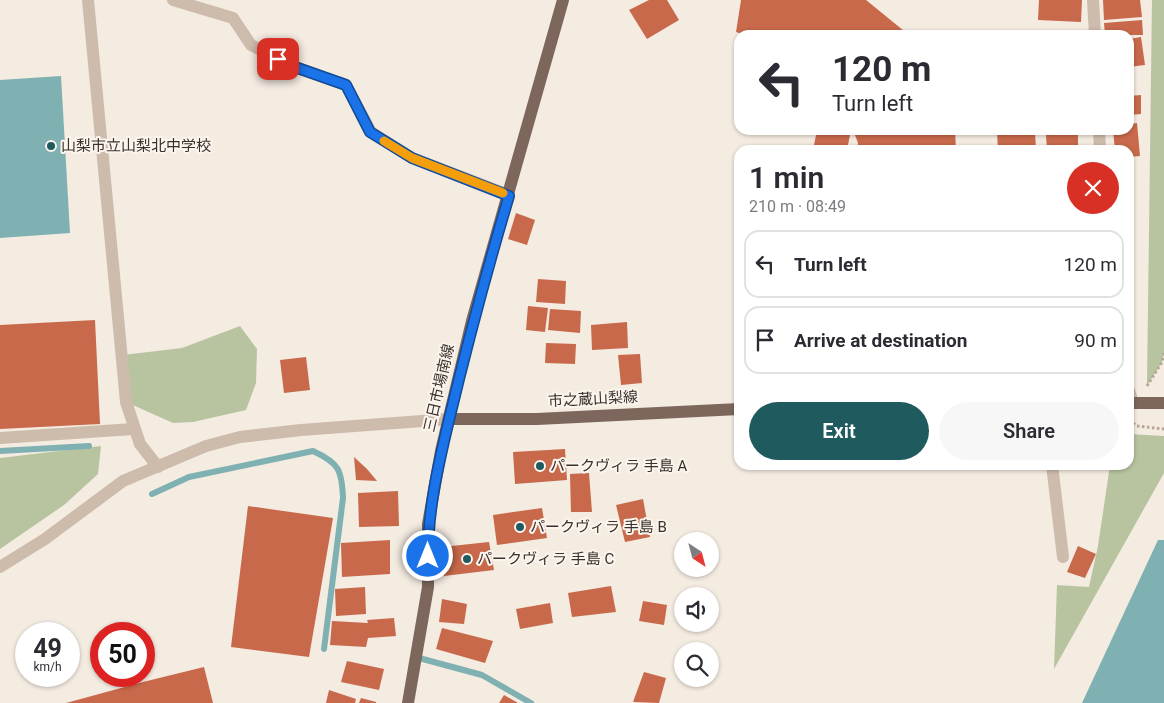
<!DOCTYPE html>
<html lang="en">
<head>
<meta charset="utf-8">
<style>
	:root { --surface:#fff; --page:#f7f7f7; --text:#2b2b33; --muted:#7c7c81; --line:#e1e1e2; --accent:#1f5a5e }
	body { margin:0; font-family:Roboto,"Noto Sans JP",sans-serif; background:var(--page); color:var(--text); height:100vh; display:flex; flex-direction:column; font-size:19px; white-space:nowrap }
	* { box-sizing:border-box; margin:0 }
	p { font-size:16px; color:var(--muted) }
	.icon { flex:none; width:28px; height:28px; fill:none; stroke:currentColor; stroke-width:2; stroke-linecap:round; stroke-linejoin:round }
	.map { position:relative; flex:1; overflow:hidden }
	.panel { position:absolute; left:734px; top:145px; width:400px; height:325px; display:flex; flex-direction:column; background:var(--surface); border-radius:15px; box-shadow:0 1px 4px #0004 }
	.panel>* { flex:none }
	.hud { position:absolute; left:734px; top:30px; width:400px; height:105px; border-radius:15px; box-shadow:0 1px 4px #0004; background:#fff; color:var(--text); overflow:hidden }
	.needle { width:32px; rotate:144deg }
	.buttons { position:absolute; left:674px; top:532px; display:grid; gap:10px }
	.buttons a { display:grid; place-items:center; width:45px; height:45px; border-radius:50%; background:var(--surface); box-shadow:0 1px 4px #0004; font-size:25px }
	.speed { position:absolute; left:15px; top:622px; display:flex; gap:10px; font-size:25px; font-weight:700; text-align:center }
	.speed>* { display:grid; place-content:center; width:65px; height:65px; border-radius:50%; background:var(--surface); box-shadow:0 1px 4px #0004; line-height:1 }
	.speed small { font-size:12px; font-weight:400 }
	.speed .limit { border:8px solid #d22; background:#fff; color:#111 }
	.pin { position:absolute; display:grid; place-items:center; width:42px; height:42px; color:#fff; margin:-21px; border-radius:10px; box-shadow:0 2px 8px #0006 }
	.me { position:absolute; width:55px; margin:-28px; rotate:0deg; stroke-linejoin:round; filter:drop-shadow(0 0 4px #0008) }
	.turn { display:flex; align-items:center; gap:18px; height:105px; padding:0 15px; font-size:22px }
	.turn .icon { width:65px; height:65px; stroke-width:2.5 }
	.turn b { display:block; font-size:35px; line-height:42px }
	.round { display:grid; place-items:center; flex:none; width:52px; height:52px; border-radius:26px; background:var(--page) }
	.summary { display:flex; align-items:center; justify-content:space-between; height:85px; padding:0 15px }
	h1 { font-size:30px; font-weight:600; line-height:38px }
	.action { display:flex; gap:10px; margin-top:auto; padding:10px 15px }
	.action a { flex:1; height:58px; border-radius:30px; background:var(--accent); color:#fff; font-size:20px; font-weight:600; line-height:58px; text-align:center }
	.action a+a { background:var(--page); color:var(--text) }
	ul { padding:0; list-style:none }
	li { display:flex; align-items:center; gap:15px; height:68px; margin:0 10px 8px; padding:0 5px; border:2px solid var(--line); border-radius:15px }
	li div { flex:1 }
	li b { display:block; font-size:19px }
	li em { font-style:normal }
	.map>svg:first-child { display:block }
</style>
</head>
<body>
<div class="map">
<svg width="1164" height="703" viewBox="0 0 1164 703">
	<rect width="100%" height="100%" fill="#f4ebe1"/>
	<g fill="#b8c4a0">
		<polygon points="1152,0 1164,0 1164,353 1162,362 1147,386"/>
		<polygon points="240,326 257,349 256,383 246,410 193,422 173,423 126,402 123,355 182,348"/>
		<polygon points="1129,434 1164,436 1164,473 1054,669 1057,585 1089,587 1098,546 1110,465 1129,465"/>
		<polygon points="101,446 98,474 64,505 0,549 0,458"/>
	</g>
	<g fill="#7fb0b2">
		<polygon points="61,76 70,233 0,238 0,80"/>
		<polygon points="1158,540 1164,540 1164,703 1082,703"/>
	</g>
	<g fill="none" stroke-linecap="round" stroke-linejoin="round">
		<g stroke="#7fb0b2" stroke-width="6">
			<polyline points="0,451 89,446"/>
			<path d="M 152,494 L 189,477 L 313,451 C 339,463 342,470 343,498 L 324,649"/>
			<polyline points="419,658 482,675 531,703"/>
		</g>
	</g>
	<g fill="#c8694b">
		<polygon points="649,0 667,0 679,20 647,39 629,10"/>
		<polygon points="741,0 866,0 909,35 746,35 736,32"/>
		<polygon points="1039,0 1082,0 1081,22 1038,20"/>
		<polygon points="1103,0 1140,0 1142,17 1104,20"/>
		<polygon points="1142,20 1143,35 1105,35 1104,23"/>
		<polygon points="1141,37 1145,65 1129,67 1129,39"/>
		<polygon points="1141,95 1141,114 1129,115 1129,96"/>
		<polygon points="1137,123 1140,156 1129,157 1129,150 1115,150 1113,130 1129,130 1129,124"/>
		<polygon points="817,130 851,130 847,150 813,150"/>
		<polygon points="853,130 955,130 956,150 857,150 858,143"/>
		<polygon points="1035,132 1036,150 998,150 997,133"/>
		<polygon points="1078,134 1078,150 1047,150 1046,135"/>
		<polygon points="516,213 535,220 527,245 508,239"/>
		<polygon points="538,279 566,281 565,304 536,302"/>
		<polygon points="528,306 548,308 545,332 526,330"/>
		<polygon points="550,309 581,311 580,333 548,330"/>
		<polygon points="95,320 100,424 0,429 0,325"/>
		<polygon points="627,322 628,348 592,350 591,325"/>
		<polygon points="546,343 576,344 575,364 545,363"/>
		<polygon points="640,354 642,383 621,385 618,355"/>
		<polygon points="306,357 310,390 284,393 280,360"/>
		<polygon points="565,449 567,480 515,484 513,452"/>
		<polygon points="354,457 367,469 377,481 356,480"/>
		<polygon points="589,473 592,512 571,512 570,474"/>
		<polygon points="398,491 399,526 359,527 358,493"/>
		<polygon points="643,499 650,537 625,542 616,505"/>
		<polygon points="248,506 333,518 309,657 231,647"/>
		<polygon points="542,508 547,538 497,545 493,515"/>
		<polygon points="390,540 390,574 342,577 341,543"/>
		<polygon points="489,542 494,570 444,576 442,547"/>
		<polygon points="1078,546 1096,554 1085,578 1067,572"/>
		<polygon points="611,586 616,612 572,617 568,593"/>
		<polygon points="365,587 366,614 336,616 335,589"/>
		<polygon points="442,599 467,604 464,624 439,622"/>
		<polygon points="643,601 667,605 664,625 639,621"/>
		<polygon points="550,603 553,623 520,629 516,609"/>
		<polygon points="394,618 396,636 368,638 366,647 330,645 332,621 368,623 367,620"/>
		<polygon points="442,628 493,641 485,663 436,649"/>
		<polygon points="347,661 384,669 379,690 341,682"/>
		<polygon points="204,667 213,703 66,703 143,682"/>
		<polygon points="644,672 666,678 659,703 633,702"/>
		<polygon points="329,690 356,699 355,703 326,703"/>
		<polygon points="504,695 518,703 499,703"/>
		<polygon points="361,698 376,702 376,703 359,703"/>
	</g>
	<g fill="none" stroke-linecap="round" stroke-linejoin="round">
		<g stroke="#b9a596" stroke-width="3" stroke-dasharray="2.5 2.5" stroke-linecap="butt">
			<polyline points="1147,386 1162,362 1164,353"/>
			<polyline points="1129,420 1137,426 1164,429"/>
		</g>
		<g stroke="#cdbbac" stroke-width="12">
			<polyline points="88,0 126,402 140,444 158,467"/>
			<polyline points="173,0 233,18 251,45 292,66 346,85 371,132 412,158 509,195"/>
			<polyline points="1093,0 1095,35"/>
			<polyline points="1099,130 1100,150"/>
			<polyline points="1129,390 1133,403"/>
			<polyline points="0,438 133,429"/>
			<polyline points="1052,465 1063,557"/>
			<polyline points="0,567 45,539 123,481 206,446 240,437 301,430 449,419"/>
		</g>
		<g stroke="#7d675c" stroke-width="12">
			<polyline points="1129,403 1164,403"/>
			<polyline points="449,419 537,419 739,409"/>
			<polyline points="408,703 428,587 428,524 441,451 472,321 563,0"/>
		</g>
	</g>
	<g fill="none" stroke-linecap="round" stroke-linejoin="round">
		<defs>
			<path id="route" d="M 278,59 L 292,66 L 346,85 L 370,132 L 412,158 L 509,196 C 487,270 467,345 449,420 C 438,466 428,509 428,556"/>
		</defs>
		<use href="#route" stroke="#114b97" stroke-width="12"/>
		<use href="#route" stroke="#1a73e8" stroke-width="9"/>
		<polyline stroke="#f59e0b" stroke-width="9" points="384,141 412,158 503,193"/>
	</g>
	<g fill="#1f5a5e" stroke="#fbf5ee" stroke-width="2">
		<circle cx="51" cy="146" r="5"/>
		<circle cx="540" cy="466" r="5"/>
		<circle cx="520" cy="527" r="5"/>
		<circle cx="467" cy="559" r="5"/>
	</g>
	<g text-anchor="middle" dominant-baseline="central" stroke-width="4" stroke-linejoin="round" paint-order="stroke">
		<g font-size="15" fill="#3b302b" stroke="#fbf5ee" text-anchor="start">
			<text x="61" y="146">山梨市立山梨北中学校</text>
			<text x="550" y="466">パークヴィラ 手島 A</text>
			<text x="530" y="527">パークヴィラ 手島 B</text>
			<text x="477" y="559">パークヴィラ 手島 C</text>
		</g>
		<g font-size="15" fill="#3b302b" stroke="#fbf5ee">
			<text transform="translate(439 388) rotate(-77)">三日市場南線</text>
			<text transform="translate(593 399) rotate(-3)">市之蔵山梨線</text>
		</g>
	</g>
</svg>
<div class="buttons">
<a><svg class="needle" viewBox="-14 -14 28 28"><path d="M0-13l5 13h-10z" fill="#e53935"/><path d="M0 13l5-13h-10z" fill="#7c7c81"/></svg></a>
<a><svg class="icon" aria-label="sound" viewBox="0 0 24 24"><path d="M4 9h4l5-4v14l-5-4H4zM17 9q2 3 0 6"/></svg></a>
<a><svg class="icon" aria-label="search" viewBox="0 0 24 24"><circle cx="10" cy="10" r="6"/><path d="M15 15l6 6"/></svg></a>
</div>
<div class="speed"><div>49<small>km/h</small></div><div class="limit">50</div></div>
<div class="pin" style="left:278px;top:59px;background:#d93025"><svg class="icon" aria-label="arrive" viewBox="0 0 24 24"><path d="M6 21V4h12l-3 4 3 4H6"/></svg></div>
<svg class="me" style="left:428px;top:556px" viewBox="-20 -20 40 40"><circle r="17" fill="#1a73e8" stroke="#fff" stroke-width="3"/><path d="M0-11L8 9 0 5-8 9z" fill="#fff"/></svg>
<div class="hud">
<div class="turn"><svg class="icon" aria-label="left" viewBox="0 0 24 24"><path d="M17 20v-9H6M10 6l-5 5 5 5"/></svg><div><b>120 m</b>Turn left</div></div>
</div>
<section class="panel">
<div class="summary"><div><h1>1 min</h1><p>210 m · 08:49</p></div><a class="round" style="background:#d93025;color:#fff"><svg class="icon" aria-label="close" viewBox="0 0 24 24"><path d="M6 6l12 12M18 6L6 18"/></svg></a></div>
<ul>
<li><svg class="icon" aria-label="left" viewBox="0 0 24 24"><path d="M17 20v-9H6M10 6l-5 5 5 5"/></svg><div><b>Turn left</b></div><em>120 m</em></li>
<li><svg class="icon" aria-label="arrive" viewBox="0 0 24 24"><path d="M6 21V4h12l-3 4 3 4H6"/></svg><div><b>Arrive at destination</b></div><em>90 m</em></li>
</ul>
<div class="action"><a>Exit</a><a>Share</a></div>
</section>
</div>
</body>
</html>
